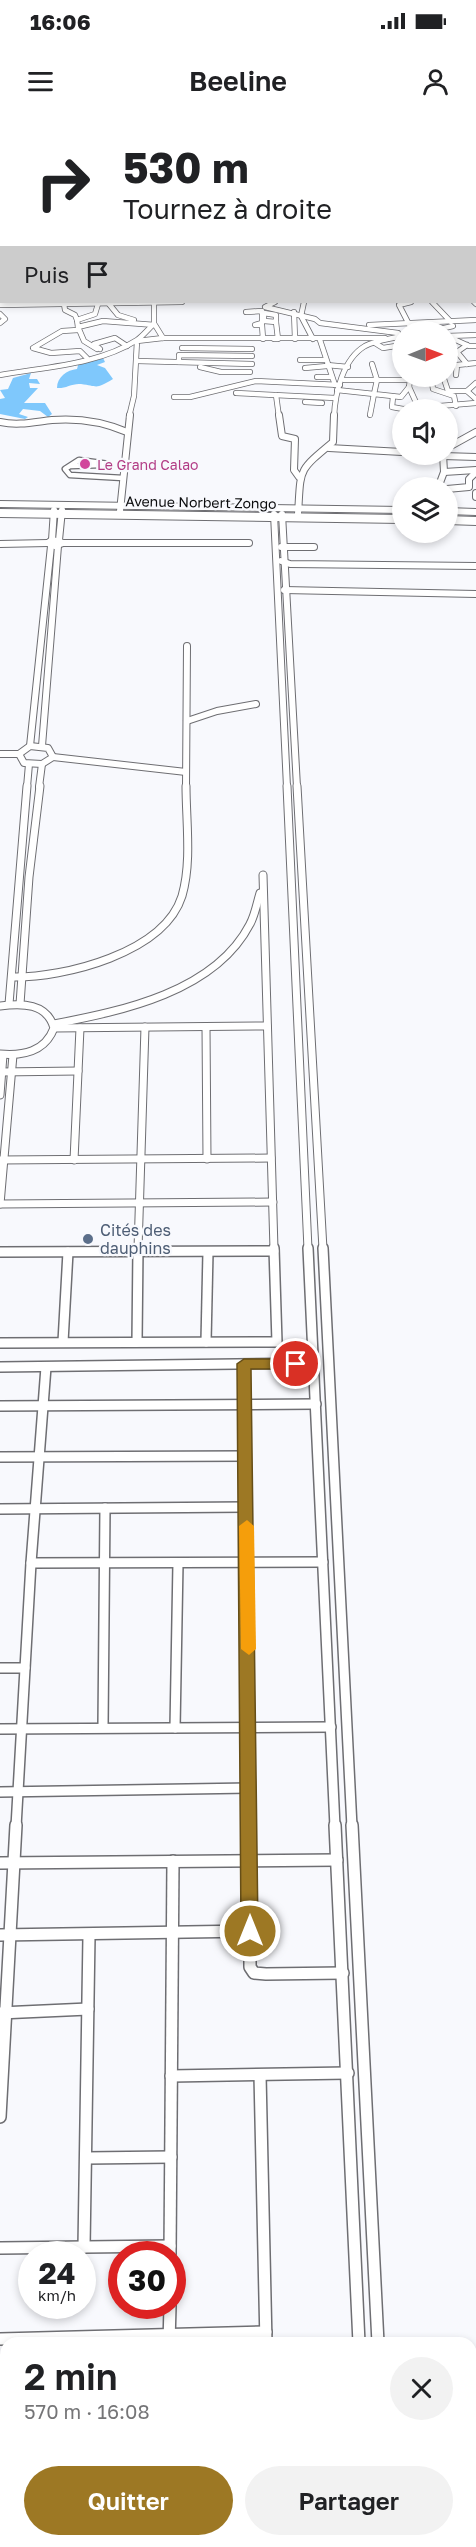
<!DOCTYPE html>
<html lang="fr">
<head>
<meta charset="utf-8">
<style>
	:root { --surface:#fff; --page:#f2f2f2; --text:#202124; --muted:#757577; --accent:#9d7824 }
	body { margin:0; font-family:"Golos Text",sans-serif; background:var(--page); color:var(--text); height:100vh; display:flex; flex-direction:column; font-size:22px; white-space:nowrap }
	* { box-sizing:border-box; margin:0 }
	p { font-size:20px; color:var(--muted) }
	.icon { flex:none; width:33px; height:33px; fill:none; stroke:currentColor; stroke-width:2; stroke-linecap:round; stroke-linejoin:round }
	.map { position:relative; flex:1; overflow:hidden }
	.details { position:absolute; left:0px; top:2217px; width:477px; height:210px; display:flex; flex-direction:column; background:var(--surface); border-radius:18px 18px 0 0; box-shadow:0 3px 9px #0003 }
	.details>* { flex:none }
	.banner { position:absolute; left:0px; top:0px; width:477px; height:183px; box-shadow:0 3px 9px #0003; background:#fff; color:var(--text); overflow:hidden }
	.needle { width:39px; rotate:89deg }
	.tools { position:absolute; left:392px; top:201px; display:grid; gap:12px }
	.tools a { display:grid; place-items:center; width:66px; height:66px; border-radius:50%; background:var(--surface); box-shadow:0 3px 9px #0003; font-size:30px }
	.speed { position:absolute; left:18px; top:2121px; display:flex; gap:12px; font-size:30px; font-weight:700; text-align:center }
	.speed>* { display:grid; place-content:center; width:78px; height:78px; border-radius:50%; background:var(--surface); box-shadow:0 3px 9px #0003; line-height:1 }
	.speed small { font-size:15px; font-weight:400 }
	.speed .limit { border:9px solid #d22; background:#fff; color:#111 }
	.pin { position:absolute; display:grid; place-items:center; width:51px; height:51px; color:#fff; margin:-26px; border:3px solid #fff; border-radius:50%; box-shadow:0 2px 6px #0007 }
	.me { position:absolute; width:66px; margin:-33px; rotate:0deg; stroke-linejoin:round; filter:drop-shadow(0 0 4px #0008) }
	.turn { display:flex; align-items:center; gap:21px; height:126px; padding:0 24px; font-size:27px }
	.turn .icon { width:78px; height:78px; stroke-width:2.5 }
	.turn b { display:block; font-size:42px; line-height:51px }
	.then { display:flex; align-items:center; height:57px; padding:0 24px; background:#0003; gap:12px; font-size:22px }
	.round { display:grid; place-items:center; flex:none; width:63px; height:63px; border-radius:32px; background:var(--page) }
	.summary { display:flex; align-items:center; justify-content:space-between; height:102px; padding:0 24px }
	h1 { font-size:36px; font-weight:600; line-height:45px }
	.primary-button { display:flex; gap:12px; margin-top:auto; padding:12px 24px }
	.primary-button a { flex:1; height:69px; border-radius:36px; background:var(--accent); color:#fff; font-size:24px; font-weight:600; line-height:69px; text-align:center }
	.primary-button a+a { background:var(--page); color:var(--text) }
	.status { display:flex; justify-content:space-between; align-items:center; height:42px; padding:0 30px; background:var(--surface); direction:ltr }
	.status svg { height:16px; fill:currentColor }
	header { display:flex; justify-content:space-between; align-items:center; height:78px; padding:0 24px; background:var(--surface); font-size:27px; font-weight:600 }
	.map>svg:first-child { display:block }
</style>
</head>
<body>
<div class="status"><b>16:06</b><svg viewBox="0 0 49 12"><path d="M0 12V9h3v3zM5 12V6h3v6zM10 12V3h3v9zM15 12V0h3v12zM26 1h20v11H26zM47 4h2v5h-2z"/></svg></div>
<header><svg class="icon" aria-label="menu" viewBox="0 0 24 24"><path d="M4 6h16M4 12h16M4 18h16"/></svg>Beeline<svg class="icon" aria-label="person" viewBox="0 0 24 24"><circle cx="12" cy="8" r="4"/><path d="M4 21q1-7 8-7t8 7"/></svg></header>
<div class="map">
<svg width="476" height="2427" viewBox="0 0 476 2427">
	<rect width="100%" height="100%" fill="#f8f9fd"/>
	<g fill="#7fc8fc">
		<path d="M 103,238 L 105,242 L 97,245 L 105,248 L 113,259 C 95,270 98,266 81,264 C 72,263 65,269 57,268 C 57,257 67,250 77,249 L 79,242 Z"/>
		<polygon points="31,253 29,259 37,259 40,264 29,263 30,268 38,268 24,283 45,283 52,294 48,297 40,291 23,289 19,294 28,297 25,299 0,294 0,279 5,278 0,270 8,269 13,258"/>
	</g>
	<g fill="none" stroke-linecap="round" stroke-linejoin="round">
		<defs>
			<g id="pedestrian">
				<polyline points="109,344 79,340 65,349 70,355 123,358"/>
				<polyline points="71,346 102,345"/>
			</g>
			<g id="minor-far4">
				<polyline points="174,0 180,2"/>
				<polyline points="454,0 462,2"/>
				<polyline points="19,2 22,0"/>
				<polyline points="47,2 52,0"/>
				<polyline points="139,2 142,0"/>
				<polyline points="0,64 2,62"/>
				<polyline points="275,182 265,187 315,199 320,203 398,213"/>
				<polyline points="304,182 301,196 313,219"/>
				<polyline points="411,182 399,185 413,212"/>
				<polyline points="432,182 451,202"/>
				<polyline points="474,182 476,184"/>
				<polyline points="64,184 65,190 75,195 77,200"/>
				<polyline points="98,184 95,194 77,200 78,207 103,201 155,205 163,218"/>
				<polyline points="109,184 118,195 134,200"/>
				<polyline points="0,185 182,182"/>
				<polyline points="246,192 262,191 262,203 255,205 262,205 263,219"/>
				<polyline points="294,192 295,219"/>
				<polygon points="264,193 276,195 276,202 264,201"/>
				<polyline points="0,194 5,199 0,203"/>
				<polyline points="369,205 476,200"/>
				<polyline points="78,207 84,221 97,229"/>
				<polyline points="78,210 62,211 33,228 51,233 80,231 87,238"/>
				<polyline points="427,212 453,206"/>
				<polyline points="447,216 469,226 476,226"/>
				<polyline points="447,216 476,215"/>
				<polyline points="274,219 278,219 276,202"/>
				<polyline points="320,220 335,265"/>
				<polyline points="375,223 383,228 402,225"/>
				<polyline points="467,225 457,232 467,244"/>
				<polyline points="182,228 252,229"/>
				<polyline points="100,229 94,224 115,218 127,226"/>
				<polyline points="300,240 325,240"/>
				<polyline points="137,241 252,244"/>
				<polyline points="179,242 179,235 252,236"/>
				<polyline points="327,245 348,247"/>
				<polyline points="200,247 221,252 250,252"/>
				<polyline points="305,248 327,246"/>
				<path d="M 0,255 C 44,247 98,245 137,220 C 143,216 148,209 154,204 L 154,183"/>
				<polyline points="456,255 457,245 476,243"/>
				<polyline points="431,256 433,269 454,276 456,286"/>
				<polyline points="443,256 448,271 467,271"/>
				<polyline points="317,257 332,257"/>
				<polyline points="344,260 377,260 372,244"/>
				<polygon points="377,260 410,260 409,267 401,277 374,274"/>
				<polyline points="410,260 410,256"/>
				<polyline points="476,263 467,271 476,279"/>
				<polyline points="409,267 419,289"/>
				<polyline points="337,270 374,274 370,295"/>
				<polyline points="236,273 335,278"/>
				<polyline points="276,275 279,297"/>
				<polyline points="174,277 190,277 256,261 340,265"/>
				<polyline points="393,277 392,287 403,289 476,283"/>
				<polyline points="305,282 322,283"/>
				<polyline points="129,297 134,276 137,221 163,218 385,218"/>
				<path d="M 334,297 C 335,273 343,239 365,226 C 376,220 391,219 402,216"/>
			</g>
			<g id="minor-far3">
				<polyline points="279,295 282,316 295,319 294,350 299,357"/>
				<path d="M 0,302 C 18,306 34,302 52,300 C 77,298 104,302 127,312"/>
				<polyline points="329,328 402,332"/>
				<polyline points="447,328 476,312"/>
				<polyline points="443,336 476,337"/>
				<polyline points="444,352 476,350"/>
				<polyline points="438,368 444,352 443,334"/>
				<polyline points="447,369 469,367 469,359 476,352"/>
				<polyline points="476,373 476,377"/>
				<polyline points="0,384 402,390"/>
				<polyline points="120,391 130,295"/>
				<polyline points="447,391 476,392"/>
				<polyline points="274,394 287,667"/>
				<polyline points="282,394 297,667"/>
				<path d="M 298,394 C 301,348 297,352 333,322 L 334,295"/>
				<polygon points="52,420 63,423 55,426 48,423"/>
				<polyline points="52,420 54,390"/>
				<polyline points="59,420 62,390"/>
				<polyline points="63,423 249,423"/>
				<polyline points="0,424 48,423"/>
				<polyline points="281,427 314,427"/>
				<polyline points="281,441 290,444 476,446"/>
				<polyline points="284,470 476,474"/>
				<polyline points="187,601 217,591 256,584"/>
				<polyline points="30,626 51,426"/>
				<polygon points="30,626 48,628 53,637 42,644 24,643 19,634"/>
				<polyline points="42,626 58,426"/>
				<polyline points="0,634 19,634"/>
				<polyline points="53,637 186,652"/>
				<polyline points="27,667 29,644"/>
				<polyline points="39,667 42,644"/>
				<polyline points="186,667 187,526"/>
			</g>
			<g id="minor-far2">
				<polyline points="287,666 308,1129"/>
				<polyline points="297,666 323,1129"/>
				<polyline points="263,755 274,1129"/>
				<path d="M 12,857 C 64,858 164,833 182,776 C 192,742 186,701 186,666"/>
				<polyline points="9,884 27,666"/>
				<polyline points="20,884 29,757 40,666"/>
				<path d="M 0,886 C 22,883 47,883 54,908 C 45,932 23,936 0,934"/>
				<path d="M 54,904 C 122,891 215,872 250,804 C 255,795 257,783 260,773"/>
				<polyline points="206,907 207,1039"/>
				<polyline points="55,908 267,906"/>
				<polyline points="0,952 78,951"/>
				<polyline points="0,975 3,935"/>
				<polyline points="0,1040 271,1038"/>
				<polyline points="74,1040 80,908"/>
				<polyline points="0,1084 273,1082"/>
				<polyline points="0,1084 13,935"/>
				<polyline points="138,1129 145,907"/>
			</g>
			<g id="minor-far1">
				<polyline points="308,1128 335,1707"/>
				<polyline points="323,1128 352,1707"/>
				<polyline points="0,1132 274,1131"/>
				<polyline points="63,1222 68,1132"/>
				<polyline points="137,1222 138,1128"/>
				<polyline points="206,1222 208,1132"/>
				<polyline points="0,1223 277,1222 274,1128"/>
				<polyline points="244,1244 250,1707"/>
				<polyline points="0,1247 314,1243"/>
				<polyline points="0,1286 316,1284"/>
				<polyline points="0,1337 246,1336"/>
				<polyline points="0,1389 246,1387"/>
				<polyline points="31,1443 323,1442"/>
				<polyline points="0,1548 25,1548"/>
				<polyline points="103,1607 105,1388"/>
				<polyline points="175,1608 178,1443"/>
				<polyline points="0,1609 331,1607"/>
				<polyline points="0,1672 250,1668"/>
				<polyline points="16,1707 31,1443 46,1247"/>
			</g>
			<g id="minor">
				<polyline points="250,1705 250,1847 254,1853 266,1854 343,1853"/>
				<polyline points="335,1705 359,2223"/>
				<polyline points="352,1705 378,2223"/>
				<polyline points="0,1743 337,1740"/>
				<polyline points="0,1815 250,1811"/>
				<polyline points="0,1893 88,1889"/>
				<polyline points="260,1955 266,2223"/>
				<polyline points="171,1956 348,1953"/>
				<polyline points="0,1997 16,1705"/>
				<polyline points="86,2038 171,2037"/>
				<polyline points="84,2127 89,1816"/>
				<polyline points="0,2128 170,2126"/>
				<polyline points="170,2134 173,1741"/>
				<polyline points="0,2219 266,2212"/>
				<polyline points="169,2223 170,2186"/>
				<polyline points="0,2413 6,2413"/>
				<polyline points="369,2421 370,2427"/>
				<polyline points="388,2421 389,2427"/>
				<polyline points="114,2427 115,2421"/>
				<polyline points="233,2427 236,2421"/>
			</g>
			<g id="primary">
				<polyline points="0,393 402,399"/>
				<polyline points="447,400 476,401"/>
			</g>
		</defs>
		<use href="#pedestrian" stroke="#6e6e72" stroke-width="7"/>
		<use href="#minor-far4" stroke="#6e6e72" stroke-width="6"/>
		<use href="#minor-far3" stroke="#6e6e72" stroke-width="8"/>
		<use href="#minor-far2" stroke="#6e6e72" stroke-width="9"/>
		<use href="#minor-far1" stroke="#6e6e72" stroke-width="12"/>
		<use href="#minor" stroke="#6e6e72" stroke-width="14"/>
		<use href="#primary" stroke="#6e6e72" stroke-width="10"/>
		<use href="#pedestrian" stroke="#fff" stroke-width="4.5"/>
		<use href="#minor-far4" stroke="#fff" stroke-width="4.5"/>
		<use href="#minor-far3" stroke="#fff" stroke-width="6"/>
		<use href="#minor-far2" stroke="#fff" stroke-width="7"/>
		<use href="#minor-far1" stroke="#fff" stroke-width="9"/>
		<use href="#minor" stroke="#fff" stroke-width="11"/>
		<use href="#primary" stroke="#fff" stroke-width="8"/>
	</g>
	<polygon fill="#9d7824" stroke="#664e17" stroke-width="1.5" points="244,1239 296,1239 303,1244 296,1249 251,1249 258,1811 256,1816 250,1818 244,1816 241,1811 237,1244"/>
	<polygon fill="#f59e0b" points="247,1400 254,1406 256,1529 249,1535 241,1529 239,1406"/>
	<circle fill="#d1479c" stroke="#f8f9fd" stroke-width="2" cx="85" cy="344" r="6"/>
	<circle fill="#5c6f8a" stroke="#f8f9fd" stroke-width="2" cx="88" cy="1119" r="6"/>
	<g text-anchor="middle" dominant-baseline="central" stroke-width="4.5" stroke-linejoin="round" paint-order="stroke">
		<g font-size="14" fill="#b23c85" stroke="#f8f9fd" text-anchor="start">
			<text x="97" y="344">Le Grand Calao</text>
		</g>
		<g font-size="14" fill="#0b0c0d" stroke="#f8f9fd">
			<text transform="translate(201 382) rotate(1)">Avenue Norbert Zongo</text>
		</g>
		<g font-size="16" fill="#4e5e75" stroke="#f8f9fd" text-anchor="start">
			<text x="100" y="1110">Cités des<tspan x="100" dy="18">dauphins</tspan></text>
		</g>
	</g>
</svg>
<div class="tools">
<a><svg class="needle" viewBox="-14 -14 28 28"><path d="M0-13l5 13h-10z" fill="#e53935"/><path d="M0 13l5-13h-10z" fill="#757577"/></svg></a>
<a><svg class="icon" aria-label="sound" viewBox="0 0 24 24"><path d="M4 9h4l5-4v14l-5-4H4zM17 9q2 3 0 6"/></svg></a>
<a><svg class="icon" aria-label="layers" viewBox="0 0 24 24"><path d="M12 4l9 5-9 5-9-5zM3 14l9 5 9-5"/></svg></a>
</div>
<div class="speed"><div>24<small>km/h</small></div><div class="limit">30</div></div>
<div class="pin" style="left:296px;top:1244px;background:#d93025"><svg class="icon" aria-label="arrive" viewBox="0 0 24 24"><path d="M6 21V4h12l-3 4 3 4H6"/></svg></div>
<svg class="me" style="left:250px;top:1811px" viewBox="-20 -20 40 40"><circle r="17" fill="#9d7824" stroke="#fff" stroke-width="3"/><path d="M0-11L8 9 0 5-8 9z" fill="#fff"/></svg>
<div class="banner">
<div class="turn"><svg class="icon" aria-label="right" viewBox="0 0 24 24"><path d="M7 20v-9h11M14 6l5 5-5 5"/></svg><div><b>530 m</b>Tournez à droite</div></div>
<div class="then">Puis<svg class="icon" aria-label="arrive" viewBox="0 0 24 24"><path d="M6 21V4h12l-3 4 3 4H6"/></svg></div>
</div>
<section class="details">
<div class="summary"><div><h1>2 min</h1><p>570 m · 16:08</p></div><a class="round"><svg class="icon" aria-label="close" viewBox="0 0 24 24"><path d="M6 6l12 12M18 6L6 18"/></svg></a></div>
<div class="primary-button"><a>Quitter</a><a>Partager</a></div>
</section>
</div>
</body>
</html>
